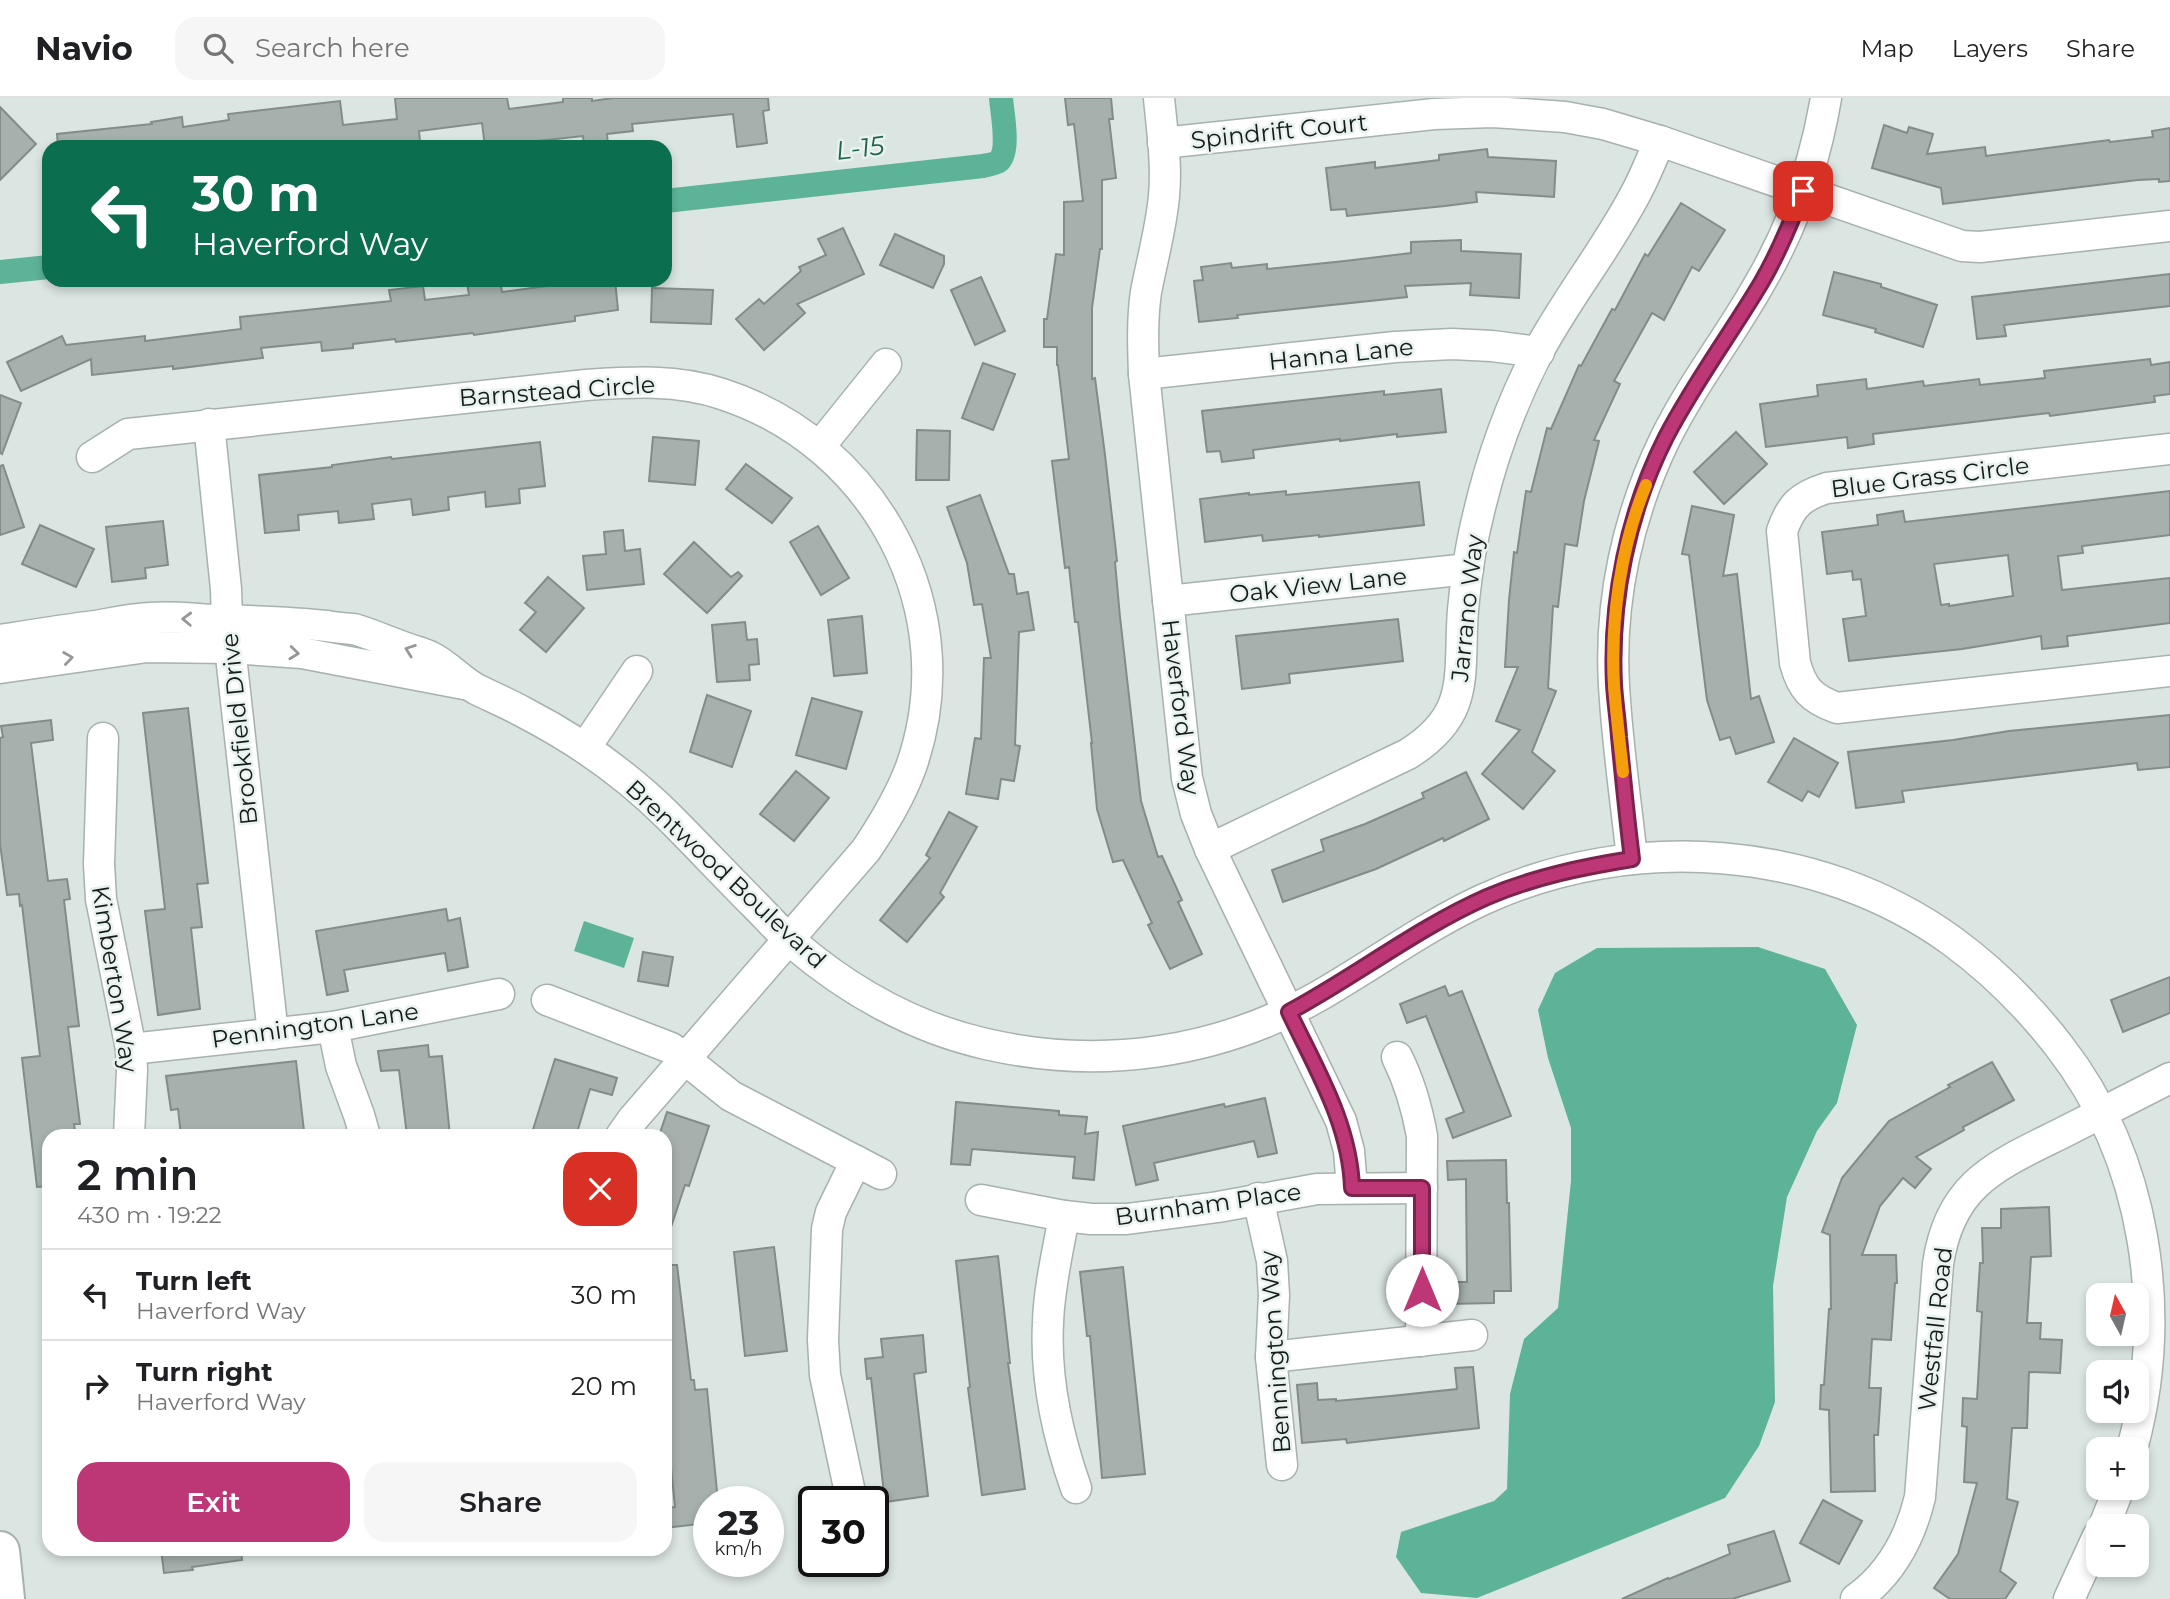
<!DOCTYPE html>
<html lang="en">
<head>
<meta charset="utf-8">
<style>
	:root { --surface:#fff; --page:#f6f6f6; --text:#202124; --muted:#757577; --line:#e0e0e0; --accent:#bd3676 }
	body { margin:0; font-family:Montserrat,sans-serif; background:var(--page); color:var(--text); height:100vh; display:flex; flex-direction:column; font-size:26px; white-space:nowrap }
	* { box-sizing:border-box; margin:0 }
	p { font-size:23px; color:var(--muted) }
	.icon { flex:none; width:38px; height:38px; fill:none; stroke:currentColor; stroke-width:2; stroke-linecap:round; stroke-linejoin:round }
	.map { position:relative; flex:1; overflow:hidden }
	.drawer { position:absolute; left:42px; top:1031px; width:630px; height:427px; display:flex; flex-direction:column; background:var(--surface); border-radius:21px; box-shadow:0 4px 10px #0003 }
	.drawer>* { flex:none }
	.banner { position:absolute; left:42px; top:42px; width:630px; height:147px; border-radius:21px; box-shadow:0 4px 10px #0003; background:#0b6e4f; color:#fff; overflow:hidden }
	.needle { width:46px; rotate:352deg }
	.controls { position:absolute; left:2086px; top:1185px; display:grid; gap:14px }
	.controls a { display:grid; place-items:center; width:63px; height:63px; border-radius:14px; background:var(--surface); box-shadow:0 4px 10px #0003; font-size:35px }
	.speed { position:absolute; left:693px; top:1388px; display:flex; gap:14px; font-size:35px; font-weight:700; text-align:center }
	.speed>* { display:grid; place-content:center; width:91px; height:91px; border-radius:50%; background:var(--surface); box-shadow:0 4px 10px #0003; line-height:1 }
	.speed small { font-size:18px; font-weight:400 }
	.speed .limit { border:4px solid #111; border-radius:10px; background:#fff; color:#111 }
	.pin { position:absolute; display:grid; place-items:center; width:60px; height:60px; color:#fff; margin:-30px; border-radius:14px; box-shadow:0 4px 10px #0006 }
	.me { position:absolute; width:77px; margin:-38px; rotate:0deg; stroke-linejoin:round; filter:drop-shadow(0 0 5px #0008) }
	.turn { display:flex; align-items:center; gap:24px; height:147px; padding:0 35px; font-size:32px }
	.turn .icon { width:91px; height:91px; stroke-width:2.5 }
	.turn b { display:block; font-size:49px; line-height:60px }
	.round { display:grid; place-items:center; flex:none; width:74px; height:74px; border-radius:21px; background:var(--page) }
	.overview { display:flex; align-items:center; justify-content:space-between; height:119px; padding:0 35px }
	h1 { font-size:42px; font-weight:600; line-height:52px }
	.cta { display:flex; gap:14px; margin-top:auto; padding:14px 35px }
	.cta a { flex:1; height:80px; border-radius:21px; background:var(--accent); color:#fff; font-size:28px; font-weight:600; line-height:80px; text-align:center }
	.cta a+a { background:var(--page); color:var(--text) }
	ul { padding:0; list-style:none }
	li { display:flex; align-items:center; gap:21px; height:91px; padding:0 35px; border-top:2px solid var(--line) }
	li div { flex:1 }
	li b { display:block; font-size:26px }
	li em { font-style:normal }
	header { display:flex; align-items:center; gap:42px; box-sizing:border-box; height:98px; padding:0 35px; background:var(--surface); border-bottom:2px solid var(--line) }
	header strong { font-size:33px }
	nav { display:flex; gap:38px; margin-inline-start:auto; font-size:24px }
	.search { width:490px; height:63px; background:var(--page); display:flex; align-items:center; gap:18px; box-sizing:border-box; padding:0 24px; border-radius:21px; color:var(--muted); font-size:26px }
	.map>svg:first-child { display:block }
</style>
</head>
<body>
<header>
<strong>Navio</strong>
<div class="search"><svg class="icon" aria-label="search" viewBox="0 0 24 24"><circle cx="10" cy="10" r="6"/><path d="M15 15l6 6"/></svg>Search here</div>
<nav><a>Map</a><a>Layers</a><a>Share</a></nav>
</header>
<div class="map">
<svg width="2170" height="1501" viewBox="0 0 2170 1501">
	<rect width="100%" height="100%" fill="#dbe5e1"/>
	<g fill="#5db398">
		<polygon points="584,823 634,840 624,870 574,853"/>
		<polygon points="1758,849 1825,871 1857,927 1837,1005 1817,1033 1787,1099 1773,1188 1775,1304 1759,1348 1725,1400 1477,1500 1421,1495 1396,1459 1401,1434 1494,1403 1507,1391 1510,1296 1524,1241 1558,1210 1571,1083 1571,1030 1548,960 1538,912 1555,875 1597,850"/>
	</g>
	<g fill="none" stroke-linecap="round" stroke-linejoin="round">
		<g stroke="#5db398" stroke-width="24">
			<path d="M 665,103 L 983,68 C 987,67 995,66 999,63 C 1010,52 1002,14 1001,0"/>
			<polyline points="0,174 49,169"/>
		</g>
	</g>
	<g fill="#a6b0ac" stroke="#838c89" stroke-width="2" fill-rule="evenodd">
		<polygon points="395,0 507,0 509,11 563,4 563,0 592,0 592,3 613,0 768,0 769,12 763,13 767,45 737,49 733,16 632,26 633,33 607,36 608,47 590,49 584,49 583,38 520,45 520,49 485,49 482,25 419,33 420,43 384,49 253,49 253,46 232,49 58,49 57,36 152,26 151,24 182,19 183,29 229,22 228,16 340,3 343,27 397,21"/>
		<polygon points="1065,0 1111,0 1113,21 1109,21 1116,80 1102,82 1102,151 1100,151 1092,210 1092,281 1095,280 1105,357 1117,463 1115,464 1120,519 1141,703 1158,759 1162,758 1182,802 1178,804 1202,856 1170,871 1148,827 1152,825 1123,762 1113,764 1097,711 1091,645 1092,645 1078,524 1075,524 1069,469 1065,470 1052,363 1069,361 1058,267 1057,267 1057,249 1044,249 1044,221 1047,221 1056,156 1064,157 1064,104 1083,103 1074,26 1068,27"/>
		<polygon points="0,9 36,46 0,82"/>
		<polygon points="1884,27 1907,35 1909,29 1933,36 1927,56 1985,49 1986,58 2109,42 2110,44 2153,39 2152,33 2170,30 2170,83 2159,84 2159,81 2138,82 1943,106 1941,90 1872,70"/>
		<polygon points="1487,51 1488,59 1556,63 1554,99 1476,94 1477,104 1445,108 1347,118 1346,111 1331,112 1326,70 1375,64 1375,70 1439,62 1439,57"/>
		<polygon points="1681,105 1725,132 1699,173 1692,169 1664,222 1652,215 1614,283 1620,286 1594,342 1599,343 1584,403 1577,448 1565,446 1558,509 1553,508 1548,590 1556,593 1532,654 1555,673 1523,711 1482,676 1520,632 1496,623 1518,569 1505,569 1509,502 1514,454 1517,455 1526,393 1531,394 1547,330 1551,331 1579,267 1581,268 1612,211 1615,212 1645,156 1648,158"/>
		<polygon points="843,130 864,176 797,206 805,215 764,252 736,221 759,201 764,206 801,173 799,169 826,157 818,141"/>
		<polygon points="895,136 944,158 944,166 933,190 880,167"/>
		<polygon points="1461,142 1461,153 1521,156 1519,200 1470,197 1471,185 1405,188 1407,199 1237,217 1238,220 1199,224 1194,183 1203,182 1201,169 1231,165 1232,170 1267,166 1267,171 1345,163 1411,155 1411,144"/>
		<polygon points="1834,174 1881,186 1881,189 1937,207 1923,249 1875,234 1876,231 1823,217"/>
		<polygon points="2170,176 2170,208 2004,227 2006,238 1977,241 1972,199"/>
		<polygon points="981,179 1005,233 975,247 951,192"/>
		<polygon points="487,182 500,182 502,194 591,182 615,182 618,212 575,218 575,223 474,237 473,235 396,244 395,241 353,246 353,250 322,253 321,244 261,250 263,260 173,271 173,268 92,277 91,261 21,293 7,264 62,238 66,247 145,238 145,243 241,231 240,219 391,203 389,192 423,188 425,202 469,197 467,185"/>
		<polygon points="652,190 713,192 711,226 651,224"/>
		<polygon points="2150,261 2151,267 2170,264 2170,296 2154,298 2155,304 2050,318 2049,315 1873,336 1874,346 1848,350 1847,339 1766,349 1760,306 1818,298 1817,287 1866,281 1867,291 1923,283 1924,288 1979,281 1980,287 2045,280 2044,273"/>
		<polygon points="983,265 1015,276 993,332 962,320"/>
		<polygon points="1441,291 1446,334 1397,339 1397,336 1340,343 1340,341 1253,352 1254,360 1222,364 1220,353 1207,354 1202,313 1384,293 1384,297"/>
		<polygon points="0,297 21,305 2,356 0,355"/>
		<polygon points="917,332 950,333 949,382 916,382"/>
		<polygon points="1736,334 1767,366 1724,406 1694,374"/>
		<polygon points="653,339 699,343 695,387 649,383"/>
		<polygon points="540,344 545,388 519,391 520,405 486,409 485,394 448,399 449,412 413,417 411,401 372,406 374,421 339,425 338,413 298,417 299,432 265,435 259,377 332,369 332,367 391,359 392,361"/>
		<polygon points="746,366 792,400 772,425 726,391"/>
		<polygon points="3,367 24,429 0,437 0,368"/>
		<polygon points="1419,384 1424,427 1319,439 1319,437 1263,443 1262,437 1205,444 1200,401 1249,395 1249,397 1286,393 1286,397"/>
		<path d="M 2170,393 L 2170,437 L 2082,448 L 2083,455 L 2058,458 L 2062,492 L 2170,480 L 2170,525 L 2067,538 L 2068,548 L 2042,551 L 2041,538 L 1962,551 L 1849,563 L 1843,521 L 1866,518 L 1861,481 L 1853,482 L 1852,473 L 1827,476 L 1822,434 L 1878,427 L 1877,417 L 1903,413 L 1905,424 ZM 2008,457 L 2013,498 L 1949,508 L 1949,506 L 1941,507 L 1934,466 Z"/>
		<polygon points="980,397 1009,476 1014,476 1017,496 1028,494 1034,532 1019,534 1015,647 1020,648 1014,683 1001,681 998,701 966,696 975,640 981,641 984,560 991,560 982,506 974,507 967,465 947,409"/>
		<polygon points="1692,408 1734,417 1723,478 1737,476 1751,601 1759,598 1774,644 1736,656 1730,639 1720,642 1707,602 1689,457 1682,456"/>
		<polygon points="163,423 168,467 145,470 146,480 112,484 106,429"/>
		<polygon points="40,427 94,451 76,489 22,466"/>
		<polygon points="818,428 849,480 821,497 790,444"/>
		<polygon points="623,432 625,453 640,451 644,486 587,492 583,458 606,456 604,434"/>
		<polygon points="694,444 731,479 738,474 742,478 707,515 664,476"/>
		<polygon points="548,479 584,510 546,554 520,532 536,514 525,505"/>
		<polygon points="862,518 867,575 834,578 828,522"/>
		<polygon points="1398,521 1403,563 1289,576 1290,585 1242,591 1236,538"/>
		<polygon points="745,524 747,542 757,541 759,566 749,567 750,582 717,584 712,527"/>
		<polygon points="707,597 751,613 732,669 690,654"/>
		<polygon points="812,600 862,614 846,671 796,657"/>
		<polygon points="188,610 208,785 197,786 202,829 191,830 200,911 158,917 145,813 165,811 143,615"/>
		<polygon points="2170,617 2170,669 2138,672 2137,665 1902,693 1904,704 1856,710 1848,654 1953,642 2009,633"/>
		<polygon points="51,622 53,642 31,645 48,783 67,781 70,801 64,802 79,928 68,929 80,1026 74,1026 76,1038 49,1038 49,1088 37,1089 22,960 40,958 22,807 20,808 19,796 7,797 0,746 0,640 3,639 1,628"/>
		<polygon points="1794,640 1838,665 1819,699 1808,693 1802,703 1768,684"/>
		<polygon points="796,673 829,700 794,743 760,716"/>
		<polygon points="1466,674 1489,721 1444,743 1443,740 1376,771 1283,804 1272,772 1324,753 1321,742 1365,726 1424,700 1422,695"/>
		<polygon points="949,714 977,729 940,795 944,799 907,844 880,822 930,760 926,757"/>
		<polygon points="446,811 448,823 460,820 468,869 448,873 445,855 344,872 348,893 327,897 316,833"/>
		<polygon points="643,854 673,859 668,888 638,883"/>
		<polygon points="2170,879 2170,915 2123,934 2111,902"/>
		<polygon points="1445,888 1449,898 1462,893 1511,1018 1453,1040 1446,1021 1464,1014 1426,918 1407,925 1400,906"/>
		<polygon points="428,947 429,959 442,958 450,1038 407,1038 399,972 381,973 378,953"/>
		<polygon points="555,961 617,980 612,997 590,991 576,1038 531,1038"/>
		<polygon points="296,963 304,1033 298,1034 298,1038 181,1038 178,1011 171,1012 166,978"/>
		<polygon points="1992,964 2014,1002 1963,1029 1964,1032 1916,1059 1931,1071 1915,1090 1903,1080 1880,1108 1862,1157 1896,1157 1897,1185 1895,1185 1891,1242 1872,1241 1869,1290 1881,1290 1878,1337 1874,1337 1875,1393 1831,1394 1829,1312 1820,1311 1821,1287 1824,1287 1829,1211 1831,1211 1830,1137 1822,1134 1842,1080 1889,1023 1950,989 1948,987"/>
		<polygon points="1265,1000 1277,1055 1258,1059 1254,1043 1154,1065 1158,1082 1136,1087 1123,1028 1224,1006 1225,1009"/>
		<polygon points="956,1004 1059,1013 1059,1017 1087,1019 1085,1036 1098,1034 1094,1082 1073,1080 1075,1059 972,1051 970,1067 951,1066"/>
		<polygon points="667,1014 709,1028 689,1088 685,1087 668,1138 665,1137 665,1038 659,1038"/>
		<polygon points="1506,1062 1507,1105 1509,1105 1511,1193 1494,1193 1494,1205 1447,1206 1447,1184 1467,1184 1466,1081 1448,1082 1447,1063"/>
		<polygon points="2049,1109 2051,1158 2031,1159 2027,1225 2041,1225 2040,1241 2062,1242 2060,1275 2029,1274 2027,1330 2012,1330 2007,1401 2018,1404 2000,1473 2016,1485 2005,1501 1950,1501 1934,1490 1958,1456 1977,1385 1964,1384 1967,1329 1962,1328 1963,1300 1977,1301 1982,1214 1977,1213 1980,1165 1983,1165 1982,1130 2001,1130 2001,1111"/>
		<polygon points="774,1149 787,1253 745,1258 734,1154"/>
		<polygon points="998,1158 1010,1265 1008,1265 1025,1391 982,1397 968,1290 970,1289 956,1163"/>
		<polygon points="665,1167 677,1167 691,1282 694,1282 695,1292 707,1291 718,1404 709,1404 709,1410 707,1410 708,1425 665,1430 665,1410 675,1409 665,1310"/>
		<polygon points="1123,1169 1145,1376 1102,1380 1090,1238 1087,1238 1080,1174"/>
		<polygon points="923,1237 926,1274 914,1276 928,1398 885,1404 871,1280 867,1281 865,1261 883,1259 881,1241"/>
		<polygon points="1473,1269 1479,1330 1347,1345 1346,1341 1302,1345 1297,1287 1317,1285 1318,1302 1336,1301 1336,1303 1391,1298 1457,1291 1455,1270"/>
		<polygon points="1823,1402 1862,1423 1839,1466 1800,1445"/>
		<polygon points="1774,1433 1790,1483 1732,1501 1622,1501 1668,1480 1669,1481 1730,1456 1728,1447"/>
		<polygon points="161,1451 241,1451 242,1462 192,1469 193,1472 164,1475"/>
	</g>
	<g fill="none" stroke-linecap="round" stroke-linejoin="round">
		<defs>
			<g id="minor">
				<path d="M 1159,0 C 1162,32 1167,66 1164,98 C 1161,131 1152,162 1146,194 C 1142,221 1143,249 1144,276 L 1187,680 L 1196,716 L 1210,751 L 1341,1023 L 1349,1053 L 1352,1090"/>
				<polyline points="1163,45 1434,16 1493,14 1565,19 1603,26 1660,43 1962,148 1980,149 2170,128"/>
				<polyline points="1144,276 1395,249 1452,246 1492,248 1539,254"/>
				<polyline points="209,326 226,491 227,522 273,936"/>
				<polyline points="820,348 886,266"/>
				<path d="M 2170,351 L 1827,390 C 1801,398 1791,407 1782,433 L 1795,565 C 1802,591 1812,601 1837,610 L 2170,573"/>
				<path d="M 92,359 L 128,336 L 586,287 C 632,284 677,281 722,296 C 876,346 966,513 911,669 C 900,699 884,725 866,752 L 633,1021 L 621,1038"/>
				<polyline points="1168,503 1468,471"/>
				<path d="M 0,542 C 32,537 63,532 95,528 C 113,525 131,521 149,520 C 171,518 195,521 217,522 C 254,523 290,524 327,528 C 329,529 352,531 354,531 C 371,536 389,544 406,550 C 414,553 423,555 431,559 C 447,567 460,582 476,591 C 492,599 509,606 525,615 C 577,642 627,677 669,719 C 698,748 726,778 755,807 C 768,820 780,834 794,846 C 849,893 915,930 986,946 C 1099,972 1216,956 1317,899 C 1373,867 1424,829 1482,802 C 1631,733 1818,746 1952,843 C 1993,873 2028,908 2059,948 C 2147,1061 2169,1215 2132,1351"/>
				<polyline points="0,570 147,549 230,550 302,555 464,586"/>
				<polyline points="103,640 99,766 101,801 131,951 132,972 129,1038"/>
				<polyline points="585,650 637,573"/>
				<path d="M 1210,751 L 1408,656 C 1472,616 1458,577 1463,512 C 1466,481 1470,449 1478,418 C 1491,361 1511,306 1538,254 C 1568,198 1609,148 1638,91 C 1646,76 1652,59 1660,43"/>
				<path d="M 1632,761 C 1626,703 1617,645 1614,587 C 1609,503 1628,417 1665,341 C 1692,286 1731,237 1761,183 C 1794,126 1815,65 1826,0"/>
				<polyline points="547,902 671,950 731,998 881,1076"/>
				<polyline points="333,929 341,968 359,1017 365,1038"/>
				<polyline points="131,951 333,929 499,896"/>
				<path d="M 1397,959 C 1410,985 1417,1010 1422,1038 L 1421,1243"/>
				<polyline points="1258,1100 1272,1163 1274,1197 1271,1259 1282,1367"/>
				<polyline points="981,1102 1064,1118 1091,1121 1127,1121 1218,1109 1317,1091 1422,1090"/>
				<path d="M 1064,1118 C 1058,1153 1049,1189 1048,1225 C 1045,1282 1057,1336 1076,1390"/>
				<polyline points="1271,1259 1472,1237"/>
				<polyline points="852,1404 825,1277 823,1242 827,1131 831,1114 856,1063"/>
				<polyline points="2104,1428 2119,1390"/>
				<path d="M 1856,1501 C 1891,1476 1910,1441 1920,1399 L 1938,1166 C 1950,1084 1998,1067 2064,1034 C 2099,1016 2135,998 2170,980"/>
				<polyline points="2069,1501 2098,1438"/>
			</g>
			<polyline id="major" points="0,1453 5,1501"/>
		</defs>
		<use href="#minor" stroke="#a7b1ad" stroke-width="33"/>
		<use href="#major" stroke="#a7b1ad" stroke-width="42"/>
		<use href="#minor" stroke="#fff" stroke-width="30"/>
		<use href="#major" stroke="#fff" stroke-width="38"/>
	</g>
	<defs><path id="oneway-chevron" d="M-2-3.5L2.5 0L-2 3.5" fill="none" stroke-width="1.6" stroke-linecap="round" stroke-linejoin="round" transform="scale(1.75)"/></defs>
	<g stroke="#969898">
		<use href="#oneway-chevron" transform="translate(187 521) rotate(-178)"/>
		<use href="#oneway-chevron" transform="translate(410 552) rotate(-160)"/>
		<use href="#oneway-chevron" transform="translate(294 555) rotate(6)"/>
		<use href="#oneway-chevron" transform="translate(68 560) rotate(-8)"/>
	</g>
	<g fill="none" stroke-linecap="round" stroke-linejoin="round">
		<defs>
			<path id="route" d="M 1422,1192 L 1422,1090 L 1352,1090 C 1350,1026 1316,971 1289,914 C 1356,878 1417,830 1487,799 C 1534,779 1582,769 1632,761 C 1627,721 1623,680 1619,639 C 1618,622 1615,604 1614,586 C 1610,503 1628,414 1666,339 C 1694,285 1730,237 1761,185 C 1778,156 1791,125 1803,93"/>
		</defs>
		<use href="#route" stroke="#7b234d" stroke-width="18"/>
		<use href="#route" stroke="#bd3676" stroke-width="12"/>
		<path stroke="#f59e0b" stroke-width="12" d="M 1623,674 C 1620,645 1616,616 1614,588 C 1610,523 1621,447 1646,387"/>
	</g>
	<g text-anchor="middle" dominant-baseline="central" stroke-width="5" stroke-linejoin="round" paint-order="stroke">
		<g font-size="24" fill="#161a19" stroke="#e8f2ee">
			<text transform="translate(1279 33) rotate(-6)">Spindrift Court</text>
			<text transform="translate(1341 256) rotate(-6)">Hanna Lane</text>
			<text transform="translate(557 293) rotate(-4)">Barnstead Circle</text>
			<text transform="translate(1930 379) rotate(-7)">Blue Grass Circle</text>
			<text transform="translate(1318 487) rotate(-6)">Oak View Lane</text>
			<text transform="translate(1467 510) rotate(-84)">Jarrano Way</text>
			<text transform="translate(1181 609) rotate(83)">Haverford Way</text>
			<text transform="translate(239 631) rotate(-96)">Brookfield Drive</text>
			<text transform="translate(726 776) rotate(43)">Brentwood Boulevard</text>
			<text transform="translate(115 881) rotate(81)">Kimberton Way</text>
			<text transform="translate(315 927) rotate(-8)">Pennington Lane</text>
			<text transform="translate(1208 1106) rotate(-8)">Burnham Place</text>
			<text transform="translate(1935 1231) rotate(-84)">Westfall Road</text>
			<text transform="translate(1275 1254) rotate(-94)">Bennington Way</text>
		</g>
		<g font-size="26" font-style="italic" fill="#1d614e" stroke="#e8f2ee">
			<text transform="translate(860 50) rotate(-7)">L-15</text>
		</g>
	</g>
</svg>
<div class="controls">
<a><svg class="needle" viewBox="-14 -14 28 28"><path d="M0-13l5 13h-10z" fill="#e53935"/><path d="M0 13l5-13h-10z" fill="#757577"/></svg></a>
<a><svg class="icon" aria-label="sound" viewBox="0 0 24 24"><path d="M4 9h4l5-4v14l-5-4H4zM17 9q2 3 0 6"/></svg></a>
<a>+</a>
<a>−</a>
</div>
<div class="speed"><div>23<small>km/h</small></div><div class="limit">30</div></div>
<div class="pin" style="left:1803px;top:93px;background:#d93025"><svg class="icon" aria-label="arrive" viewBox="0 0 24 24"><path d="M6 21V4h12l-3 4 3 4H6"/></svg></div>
<svg class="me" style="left:1422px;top:1192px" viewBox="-20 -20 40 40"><circle r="19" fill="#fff"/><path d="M0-13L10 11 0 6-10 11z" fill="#bd3676"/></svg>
<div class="banner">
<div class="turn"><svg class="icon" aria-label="left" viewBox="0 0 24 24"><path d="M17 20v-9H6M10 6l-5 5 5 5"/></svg><div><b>30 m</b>Haverford Way</div></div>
</div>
<section class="drawer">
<div class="overview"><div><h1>2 min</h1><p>430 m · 19:22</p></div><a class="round" style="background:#d93025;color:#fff"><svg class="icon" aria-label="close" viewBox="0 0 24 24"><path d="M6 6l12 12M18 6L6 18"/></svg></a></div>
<ul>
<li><svg class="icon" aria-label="left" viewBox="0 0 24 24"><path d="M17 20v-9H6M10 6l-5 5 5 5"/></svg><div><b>Turn left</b><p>Haverford Way</p></div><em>30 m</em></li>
<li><svg class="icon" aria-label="right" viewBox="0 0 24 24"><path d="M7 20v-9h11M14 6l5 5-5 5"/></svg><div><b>Turn right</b><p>Haverford Way</p></div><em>20 m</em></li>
</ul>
<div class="cta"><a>Exit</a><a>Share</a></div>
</section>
</div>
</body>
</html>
